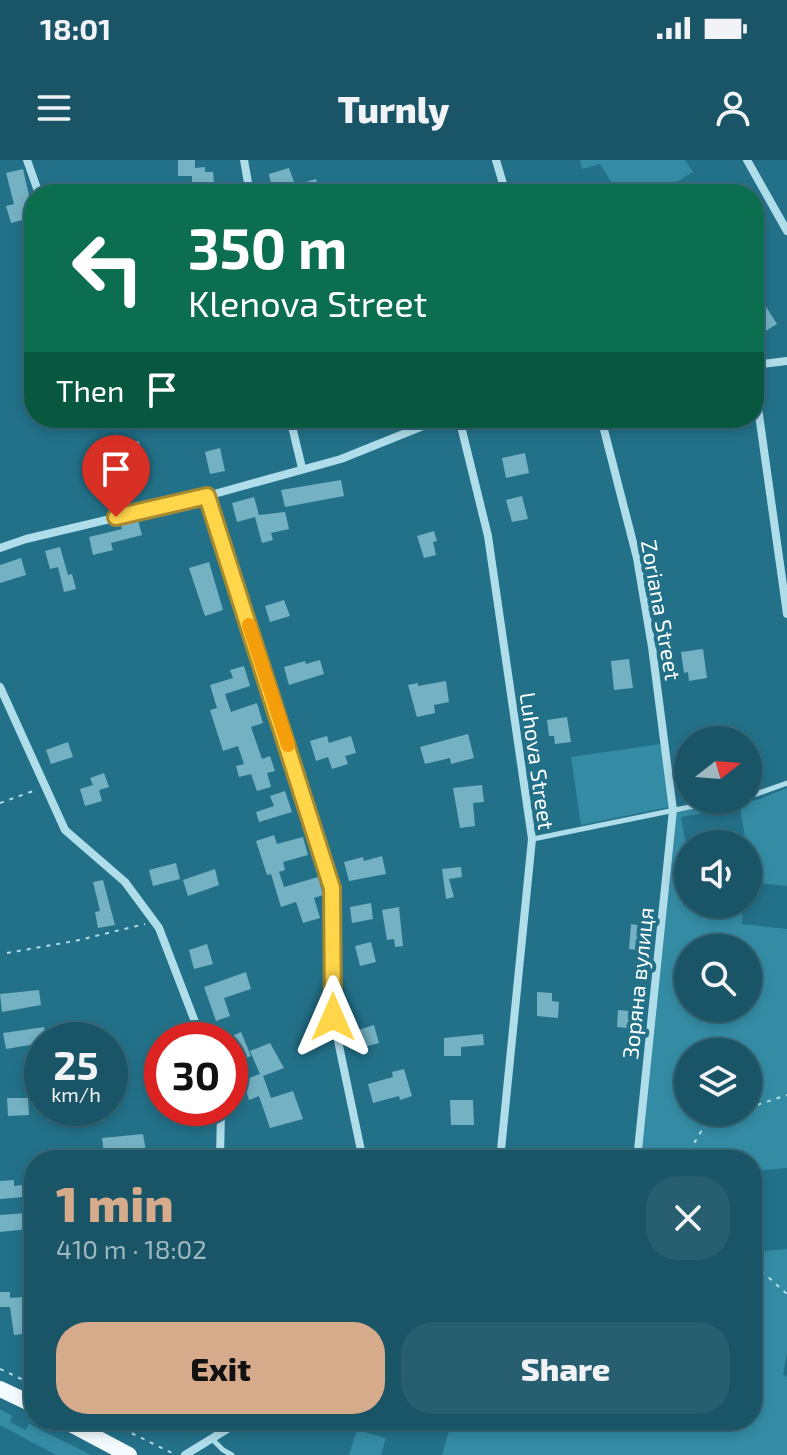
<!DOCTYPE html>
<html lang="en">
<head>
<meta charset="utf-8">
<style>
	:root { --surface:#1a5567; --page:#275e70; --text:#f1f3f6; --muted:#9fb7c0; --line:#386b7b; --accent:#d6ab8b }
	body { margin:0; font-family:"Exo 2",sans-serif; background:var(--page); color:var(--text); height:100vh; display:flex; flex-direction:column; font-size:30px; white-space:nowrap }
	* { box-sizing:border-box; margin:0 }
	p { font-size:26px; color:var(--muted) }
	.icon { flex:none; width:44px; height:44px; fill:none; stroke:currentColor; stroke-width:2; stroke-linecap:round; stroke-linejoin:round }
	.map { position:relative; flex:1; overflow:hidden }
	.panel { position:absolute; left:24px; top:990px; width:738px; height:280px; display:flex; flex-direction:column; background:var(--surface); border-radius:32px; box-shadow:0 4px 12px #0003,0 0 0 2px var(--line) }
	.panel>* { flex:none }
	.banner { position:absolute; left:24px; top:24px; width:740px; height:244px; border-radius:32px; box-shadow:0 4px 12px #0003,0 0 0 2px var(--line); background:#0b6e4f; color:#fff; overflow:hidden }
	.needle { width:52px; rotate:73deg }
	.buttons { position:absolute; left:674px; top:566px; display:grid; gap:16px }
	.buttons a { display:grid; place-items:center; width:88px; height:88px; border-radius:50%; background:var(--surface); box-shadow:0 4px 12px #0003,0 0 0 2px var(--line); font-size:40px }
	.speed { position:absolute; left:24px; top:862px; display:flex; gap:16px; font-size:40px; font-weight:700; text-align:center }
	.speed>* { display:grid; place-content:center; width:104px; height:104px; border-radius:50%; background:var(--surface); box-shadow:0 4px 12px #0003,0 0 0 2px var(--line); line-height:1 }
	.speed small { font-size:20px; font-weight:400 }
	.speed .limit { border:12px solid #d22; background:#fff; color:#111 }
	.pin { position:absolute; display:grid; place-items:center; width:68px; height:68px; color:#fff; margin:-82px -34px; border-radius:50% 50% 50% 0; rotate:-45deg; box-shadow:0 0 8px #0007 }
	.pin .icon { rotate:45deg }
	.me { position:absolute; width:88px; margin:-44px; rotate:0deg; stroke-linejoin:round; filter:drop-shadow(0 0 6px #0008) }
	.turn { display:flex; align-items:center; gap:28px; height:168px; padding:0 32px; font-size:36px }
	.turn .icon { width:104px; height:104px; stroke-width:2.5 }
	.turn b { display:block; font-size:56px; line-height:68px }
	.then { display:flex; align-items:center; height:76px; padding:0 32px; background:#0003; gap:16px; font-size:30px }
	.round { display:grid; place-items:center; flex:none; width:84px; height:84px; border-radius:32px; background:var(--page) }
	.headline { display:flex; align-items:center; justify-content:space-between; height:136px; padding:0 32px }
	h1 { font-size:48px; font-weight:800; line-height:60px; color:var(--accent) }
	.cta { display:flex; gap:16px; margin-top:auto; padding:16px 32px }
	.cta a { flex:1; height:92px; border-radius:32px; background:var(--accent); color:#111; font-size:32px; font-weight:800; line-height:92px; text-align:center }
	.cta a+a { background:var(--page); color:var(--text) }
	.status { display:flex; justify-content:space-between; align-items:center; height:56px; padding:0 40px; background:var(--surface); direction:ltr }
	.status svg { height:22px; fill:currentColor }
	header { display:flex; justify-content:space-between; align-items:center; height:104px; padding:0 32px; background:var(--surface); font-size:36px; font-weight:800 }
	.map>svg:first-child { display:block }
</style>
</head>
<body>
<div class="status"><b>18:01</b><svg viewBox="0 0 49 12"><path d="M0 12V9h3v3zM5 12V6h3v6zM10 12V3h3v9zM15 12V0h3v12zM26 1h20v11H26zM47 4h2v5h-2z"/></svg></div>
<header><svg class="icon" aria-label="menu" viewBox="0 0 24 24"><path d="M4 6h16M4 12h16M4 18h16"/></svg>Turnly<svg class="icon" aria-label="person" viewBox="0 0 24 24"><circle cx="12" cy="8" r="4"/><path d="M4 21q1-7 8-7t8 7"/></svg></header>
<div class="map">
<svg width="787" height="1295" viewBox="0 0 787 1295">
	<rect width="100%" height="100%" fill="#237189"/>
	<g fill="#348ca4" fill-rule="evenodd">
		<polygon points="580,0 685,0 693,12 657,34 638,34 635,30 630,34 619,34 600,4 582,9"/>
		<polygon points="661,584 669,647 581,665 571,597"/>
		<path d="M 787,628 L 787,726 L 748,722 L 748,684 L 746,684 L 740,647 L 681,657 L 688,697 L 683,746 L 743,752 L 742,764 L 787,769 L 787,1008 L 752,1011 L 752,1000 L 641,1000 L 677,653 L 705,646 L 757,640 ZM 688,788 L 748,788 L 748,848 L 688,848 ZM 688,892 L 748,892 L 748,952 L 688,952 Z"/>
		<polygon points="787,1089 787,1193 783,1214 787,1217 787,1295 442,1295 452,1260 752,1260 752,1116 759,1103 752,1102 752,1092"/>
		<polygon points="0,1249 12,1256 10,1262 25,1270 29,1264 91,1295 56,1295 0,1265"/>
		<polygon points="357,1270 386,1278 381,1295 349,1295"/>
	</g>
	<g fill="#74b1c2">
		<polygon points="178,0 195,0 195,8 205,7 205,12 213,12 214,22 192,25 192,16 178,16"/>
		<polygon points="289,8 295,25 316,19 321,34 273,34 269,14"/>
		<polygon points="23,9 30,40 34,39 34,57 11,63 6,46 14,44 6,13"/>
		<polygon points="763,142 777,164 754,178 754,147"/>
		<polygon points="139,281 144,313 119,316 117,304 100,308 97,295 115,290 115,284"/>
		<polygon points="220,288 225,311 210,314 205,292"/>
		<polygon points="525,293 529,313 506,318 502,298"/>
		<polygon points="341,320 344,336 285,347 281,330"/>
		<polygon points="522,336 528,359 512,362 506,340"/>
		<polygon points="254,337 259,355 285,352 289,369 271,373 273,380 262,383 255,357 237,362 232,343"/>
		<polygon points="138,360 142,375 111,383 113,390 93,395 89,377 122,369 121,365"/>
		<polygon points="434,371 437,381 433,382 436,395 424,398 417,376"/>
		<polygon points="60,387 68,415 72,414 76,429 64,432 58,407 50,409 45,391"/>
		<polygon points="21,398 26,415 0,423 0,405"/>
		<polygon points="209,402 223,450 205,456 189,408"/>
		<polygon points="284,440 290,456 270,462 265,446"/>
		<polygon points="703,489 707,518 689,521 688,512 684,513 681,492"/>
		<polygon points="629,499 633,528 614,530 611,501"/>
		<polygon points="320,500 324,514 289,525 284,507 305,501 306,504"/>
		<polygon points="244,506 250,526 225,534 231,552 257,543 263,563 251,567 262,599 270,596 275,611 267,613 271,627 257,631 251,614 239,617 236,606 244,604 238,586 223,591 210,550 217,548 210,525 233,518 230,510"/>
		<polygon points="446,521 449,542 434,545 435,553 417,557 408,525 418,523 418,526"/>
		<polygon points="567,557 571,582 555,584 554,576 549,576 547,560"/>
		<polygon points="468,574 474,598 451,604 450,598 425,604 420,587"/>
		<polygon points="327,576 329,583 351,576 356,593 345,596 348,604 332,609 328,597 316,601 310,581"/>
		<polygon points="68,582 73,597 51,604 46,590"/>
		<polygon points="104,613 109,627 99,630 102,641 85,646 80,629 93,625 90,618"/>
		<polygon points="482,625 484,642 473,643 475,666 460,668 453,628"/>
		<polygon points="285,631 292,652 259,662 256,652 274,646 270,636"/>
		<polygon points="274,675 277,684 303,677 308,695 283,702 285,710 279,712 284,727 318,717 323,735 314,738 320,758 303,763 296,742 281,747 271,714 267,715 256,681"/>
		<polygon points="382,696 386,714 349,721 344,702 363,697 364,701"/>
		<polygon points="176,703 180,719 153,726 149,710"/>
		<polygon points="461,707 462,717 449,719 454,737 446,739 442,709"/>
		<polygon points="215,709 219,725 188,736 183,720"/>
		<polygon points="103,720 115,765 98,768 95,752 100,751 93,722"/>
		<polygon points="371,743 373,759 352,763 350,747"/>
		<polygon points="399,747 403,786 395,787 394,779 387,780 382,750"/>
		<polygon points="631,764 648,767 645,791 629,789"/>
		<polygon points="371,782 376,802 360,806 355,786"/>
		<polygon points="207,784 213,804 194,809 189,790"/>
		<polygon points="246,812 251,829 224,838 230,856 216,861 204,827"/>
		<polygon points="39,830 41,845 2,852 0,834"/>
		<polygon points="537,832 552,833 552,841 559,842 558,858 537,856"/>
		<polygon points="631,842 641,843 638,869 617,867 618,850 630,851"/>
		<polygon points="374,865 379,883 360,888 355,871"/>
		<polygon points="44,867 46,880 42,880 42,883 6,889 3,873"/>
		<polygon points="241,872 251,896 236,902 230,887 230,877"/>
		<polygon points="483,874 484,885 461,887 461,896 444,896 444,878"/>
		<polygon points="270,883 284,908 263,916 271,938 293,931 303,959 270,968 259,936 249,940 243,920 260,914 250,891"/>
		<polygon points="404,909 412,936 400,940 399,936 373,943 368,924 393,917 392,912"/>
		<polygon points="7,938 28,938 29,955 8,956"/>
		<polygon points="450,940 473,940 474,965 451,965"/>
		<polygon points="143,974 146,991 120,993 121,1000 110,1000 109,994 104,995 102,978"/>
		<polygon points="14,1020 14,1026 30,1024 32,1043 24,1043 24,1037 0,1039 0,1021"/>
		<polygon points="26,1053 28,1069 0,1072 0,1055"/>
		<polygon points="0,1132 10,1132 10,1138 34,1136 34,1153 28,1153 31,1173 14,1175 10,1147 0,1147"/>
	</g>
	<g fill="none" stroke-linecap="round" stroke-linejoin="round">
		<g stroke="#afddea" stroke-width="2" stroke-dasharray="4 6" stroke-linecap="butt">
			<polyline points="0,643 36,630"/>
			<polyline points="7,793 75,781 145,764"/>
			<polyline points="748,948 787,935"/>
			<polyline points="684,1000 705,965 739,952"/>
			<polyline points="752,1108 759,1109 787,1134"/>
			<polyline points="0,1209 34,1225"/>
			<polyline points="105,1260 176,1295"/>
		</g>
		<g stroke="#afddea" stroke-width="5">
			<polyline points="748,637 787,623"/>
			<polyline points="533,679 724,640"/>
			<polyline points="212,1279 223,1290 232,1295"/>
		</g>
		<g stroke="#afddea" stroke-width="8">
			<polyline points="27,0 39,34"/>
			<polyline points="244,0 250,34"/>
			<polyline points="496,0 506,34"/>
			<polyline points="747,0 787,71"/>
			<polyline points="754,205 787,201"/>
			<polyline points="754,219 787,454"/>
			<polyline points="290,258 302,308"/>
			<polyline points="459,258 488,376 532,679 500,1000"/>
			<polyline points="601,258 637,398 652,487 673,650 637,1000"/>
			<polyline points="207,336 332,728 333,857 363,1000"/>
			<polyline points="0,388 26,379 207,336 341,299 443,258"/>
			<polyline points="0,527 65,670 125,722 159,768 202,880"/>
			<polyline points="220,1000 221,948"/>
			<polyline points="185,1295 242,1260"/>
		</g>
		<g stroke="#f3fbfe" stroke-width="16">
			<polyline points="0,1229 34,1245"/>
			<polyline points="63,1260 129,1295"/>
		</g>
	</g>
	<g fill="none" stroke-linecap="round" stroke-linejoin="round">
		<defs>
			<polyline id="route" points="116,357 207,336 332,728 333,857"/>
		</defs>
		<use href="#route" stroke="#a68a30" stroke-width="20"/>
		<use href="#route" stroke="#ffd54a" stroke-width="14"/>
		<polyline stroke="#f59e0b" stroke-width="14" points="249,465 288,585"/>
	</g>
	<g text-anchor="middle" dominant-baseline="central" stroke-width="8" stroke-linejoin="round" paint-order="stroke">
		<g font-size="22" fill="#fff" stroke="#237189">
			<text transform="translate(662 450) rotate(80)">Zoriana Street</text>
			<text transform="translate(538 601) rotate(82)">Luhova Street</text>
			<text transform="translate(637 823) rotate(-84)">Зоряна вулиця</text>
		</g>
	</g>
</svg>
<div class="buttons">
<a><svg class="needle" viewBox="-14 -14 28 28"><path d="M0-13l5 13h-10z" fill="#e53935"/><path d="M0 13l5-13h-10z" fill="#9fb7c0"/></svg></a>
<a><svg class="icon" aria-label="sound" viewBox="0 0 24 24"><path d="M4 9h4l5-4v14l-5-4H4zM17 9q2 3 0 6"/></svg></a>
<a><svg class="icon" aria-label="search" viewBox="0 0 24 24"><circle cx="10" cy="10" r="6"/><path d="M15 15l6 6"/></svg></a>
<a><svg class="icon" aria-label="layers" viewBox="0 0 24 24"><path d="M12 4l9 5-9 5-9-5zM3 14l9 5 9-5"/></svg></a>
</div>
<div class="speed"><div>25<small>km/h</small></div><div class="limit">30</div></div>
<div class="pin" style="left:116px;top:357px;background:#d93025"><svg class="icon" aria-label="arrive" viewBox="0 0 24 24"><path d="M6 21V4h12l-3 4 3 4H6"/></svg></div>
<svg class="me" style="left:333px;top:857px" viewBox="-20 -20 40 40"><path d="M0-17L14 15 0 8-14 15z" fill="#ffd54a" stroke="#fff" stroke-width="4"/></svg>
<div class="banner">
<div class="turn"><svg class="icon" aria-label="left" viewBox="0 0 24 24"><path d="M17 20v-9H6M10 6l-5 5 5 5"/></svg><div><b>350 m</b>Klenova Street</div></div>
<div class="then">Then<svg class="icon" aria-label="arrive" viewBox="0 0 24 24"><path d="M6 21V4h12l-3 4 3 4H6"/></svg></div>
</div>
<section class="panel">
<div class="headline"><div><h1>1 min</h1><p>410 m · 18:02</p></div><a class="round"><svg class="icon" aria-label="close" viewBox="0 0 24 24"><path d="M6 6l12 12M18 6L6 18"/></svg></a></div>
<div class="cta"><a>Exit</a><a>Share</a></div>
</section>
</div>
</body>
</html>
